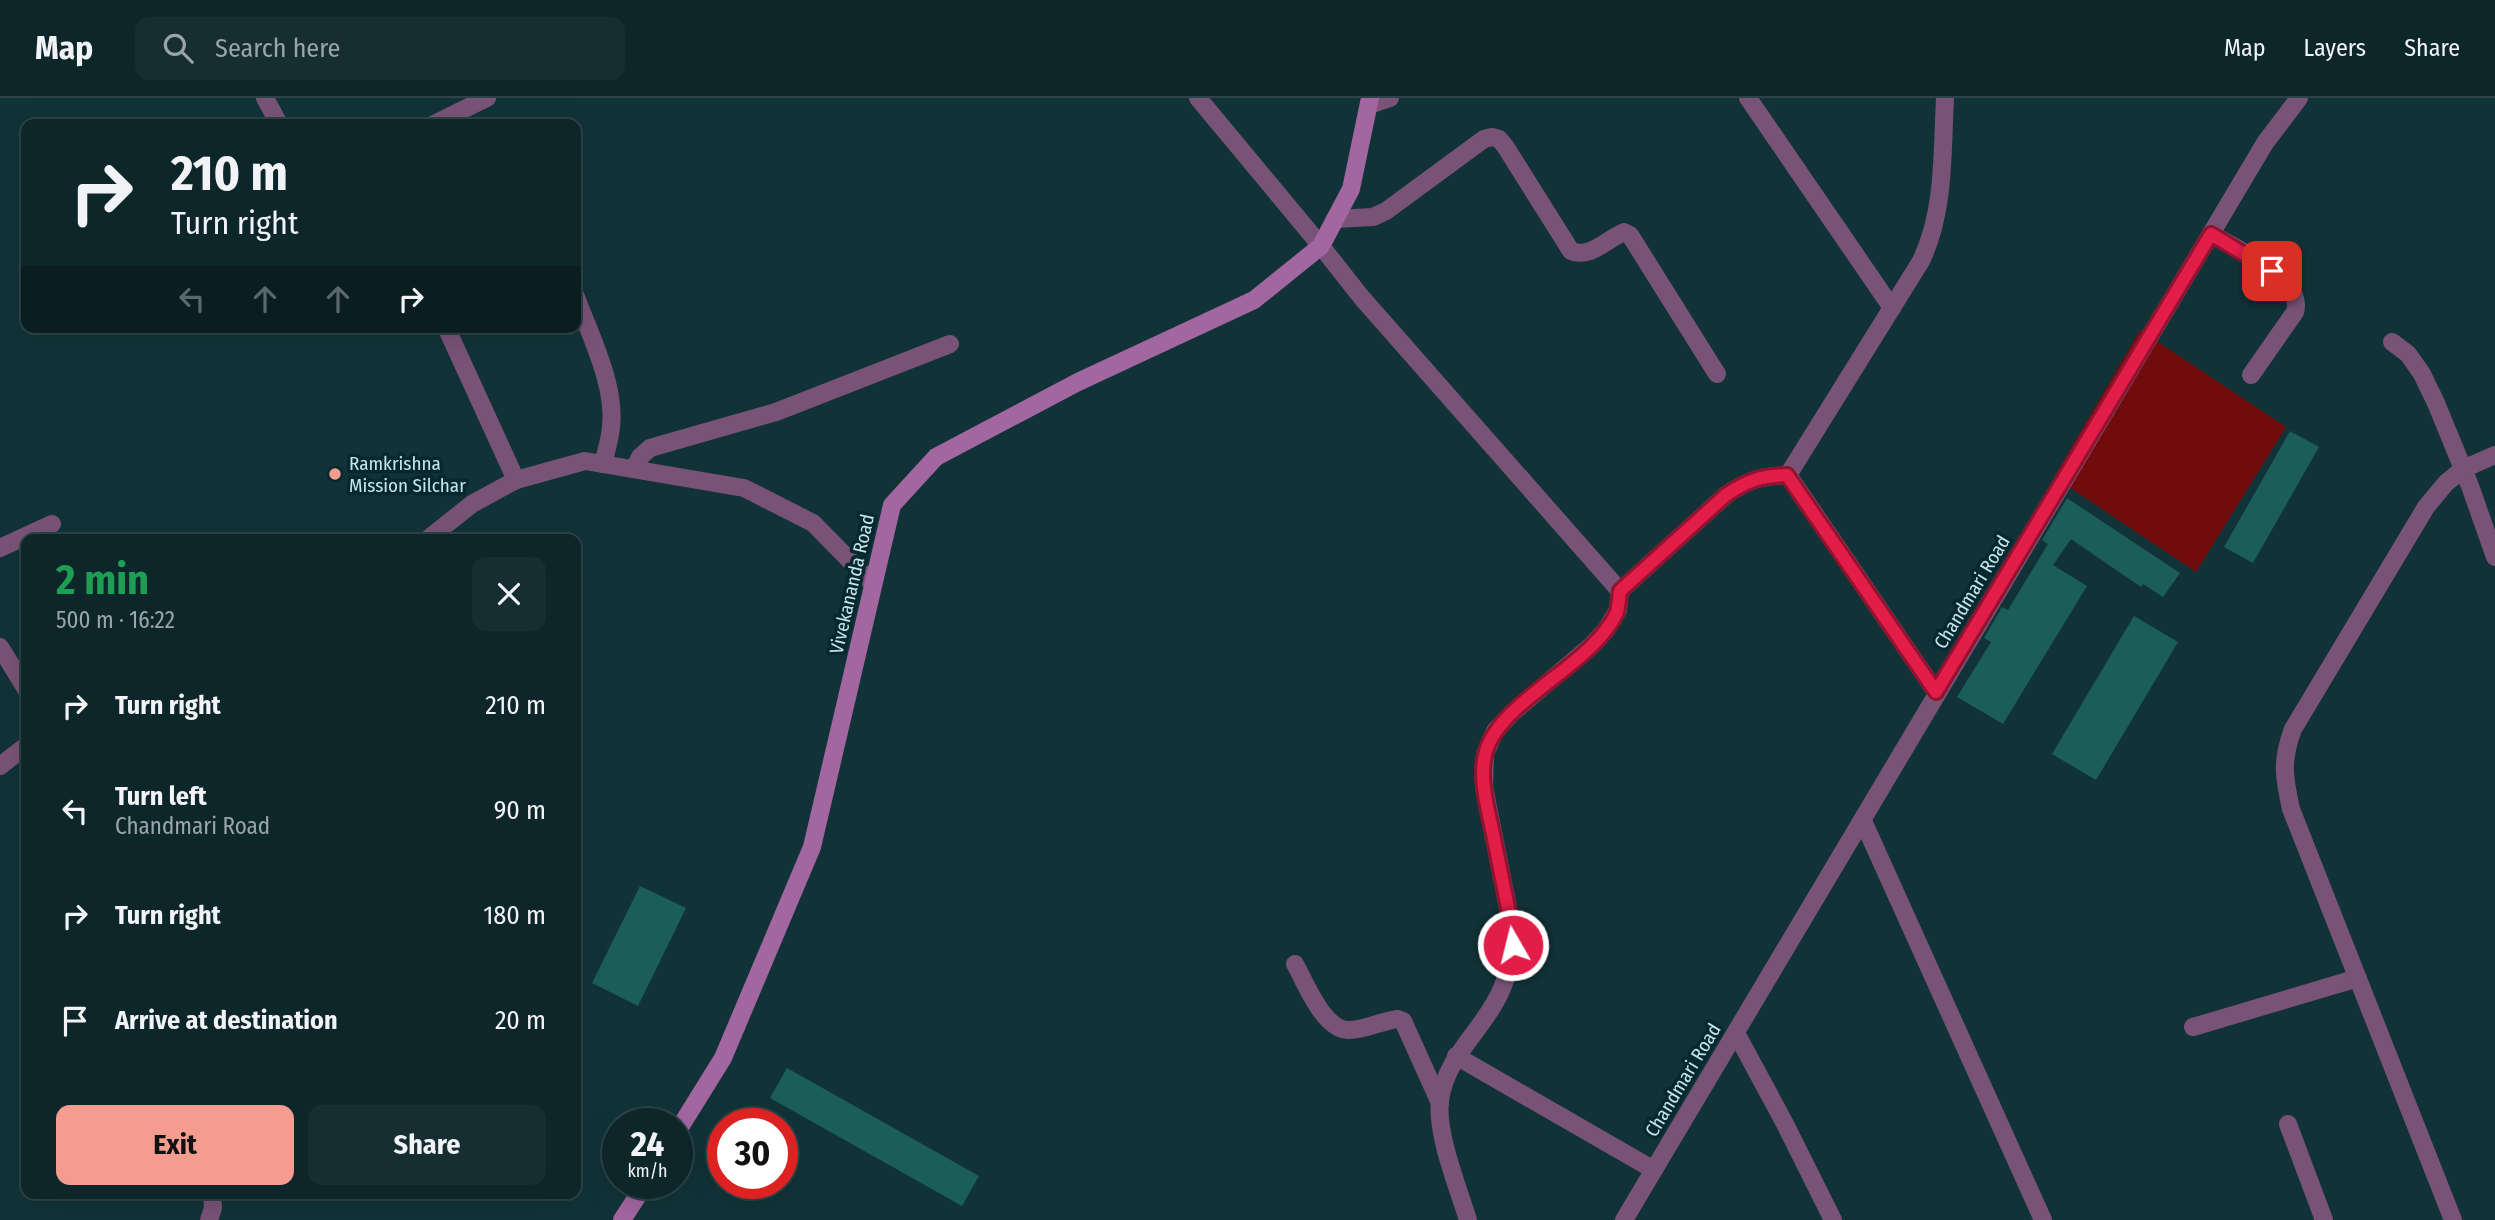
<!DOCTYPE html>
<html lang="en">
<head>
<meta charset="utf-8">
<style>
	:root { --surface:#0d262a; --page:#162e32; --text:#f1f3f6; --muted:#9aa5a8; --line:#2d4347; --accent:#f59c91 }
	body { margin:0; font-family:"Fira Sans Condensed",sans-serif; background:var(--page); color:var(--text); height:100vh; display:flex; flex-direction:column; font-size:26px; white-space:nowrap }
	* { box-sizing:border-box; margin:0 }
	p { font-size:23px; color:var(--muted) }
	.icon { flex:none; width:38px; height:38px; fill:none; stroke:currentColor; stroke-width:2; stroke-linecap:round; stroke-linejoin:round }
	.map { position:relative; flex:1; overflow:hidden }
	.panel { position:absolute; left:21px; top:436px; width:560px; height:665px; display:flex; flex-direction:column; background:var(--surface); border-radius:14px; box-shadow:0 7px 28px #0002,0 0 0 2px var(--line) }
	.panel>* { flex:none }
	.top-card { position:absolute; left:21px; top:21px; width:560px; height:214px; border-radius:14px; box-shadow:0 7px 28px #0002,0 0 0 2px var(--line); background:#0d262a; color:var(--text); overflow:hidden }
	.speed { position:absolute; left:602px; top:1010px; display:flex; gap:14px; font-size:35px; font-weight:700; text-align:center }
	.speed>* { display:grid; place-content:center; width:91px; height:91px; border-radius:50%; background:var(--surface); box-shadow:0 7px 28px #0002,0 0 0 2px var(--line); line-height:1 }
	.speed small { font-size:18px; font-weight:400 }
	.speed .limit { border:10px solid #d22; background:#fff; color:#111 }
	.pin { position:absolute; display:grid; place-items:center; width:60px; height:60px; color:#fff; margin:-30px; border-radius:14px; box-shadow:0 4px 10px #0006 }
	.me { position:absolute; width:77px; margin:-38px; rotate:352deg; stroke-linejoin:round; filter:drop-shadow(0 0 5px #0008) }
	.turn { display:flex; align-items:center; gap:24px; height:147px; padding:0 35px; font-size:32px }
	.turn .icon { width:91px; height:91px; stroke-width:2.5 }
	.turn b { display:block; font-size:49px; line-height:60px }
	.lanes { display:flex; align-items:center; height:66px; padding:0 35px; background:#0003; justify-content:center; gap:35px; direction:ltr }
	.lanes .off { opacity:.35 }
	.round { display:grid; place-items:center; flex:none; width:74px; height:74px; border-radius:14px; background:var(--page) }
	.summary { display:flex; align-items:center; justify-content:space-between; height:119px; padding:0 35px }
	h1 { font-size:42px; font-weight:700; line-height:52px; color:#1e9e55 }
	.cta { display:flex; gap:14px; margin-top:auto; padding:14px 35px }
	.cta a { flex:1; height:80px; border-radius:14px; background:var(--accent); color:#111; font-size:28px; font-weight:700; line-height:80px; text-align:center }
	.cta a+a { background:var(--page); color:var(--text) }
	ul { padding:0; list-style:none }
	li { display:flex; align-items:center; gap:21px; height:105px; padding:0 35px }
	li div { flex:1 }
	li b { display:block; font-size:26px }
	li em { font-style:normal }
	header { display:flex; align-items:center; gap:42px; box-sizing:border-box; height:98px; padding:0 35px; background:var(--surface); border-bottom:2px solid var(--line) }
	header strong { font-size:33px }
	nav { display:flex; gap:38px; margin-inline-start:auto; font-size:24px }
	.search { width:490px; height:63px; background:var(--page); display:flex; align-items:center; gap:18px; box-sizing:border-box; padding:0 24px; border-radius:14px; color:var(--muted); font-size:26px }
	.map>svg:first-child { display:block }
</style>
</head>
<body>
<header>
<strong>Map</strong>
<div class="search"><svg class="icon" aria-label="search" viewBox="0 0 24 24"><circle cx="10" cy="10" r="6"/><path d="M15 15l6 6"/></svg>Search here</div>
<nav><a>Map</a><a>Layers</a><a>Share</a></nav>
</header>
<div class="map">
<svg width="2495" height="1122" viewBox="0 0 2495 1122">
	<rect width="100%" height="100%" fill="#113338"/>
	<polygon fill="#700c0b" points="2140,232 2286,329 2196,474 2054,379"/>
	<g fill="#1b5d58">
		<polygon points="2290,333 2319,349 2253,465 2224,449"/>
		<polygon points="2067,400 2180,475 2163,499 2143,486 2141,489 2071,441 2053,467 2087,488 2003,626 1957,599 1991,544 1984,540 2002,509 2008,512 2048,446 2042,442"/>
		<polygon points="2134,518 2178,544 2096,682 2052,656"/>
		<polygon points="640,788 686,810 638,908 592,885"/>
		<polygon points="787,970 979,1078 962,1108 770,1000"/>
	</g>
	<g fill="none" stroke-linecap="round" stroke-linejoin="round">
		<g stroke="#795377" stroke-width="18">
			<polyline points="265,0 279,26"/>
			<path d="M 1198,0 L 1321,148 L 1362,200 L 1620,493 L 1618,512 L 1606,532 L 1592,547 L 1512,615 L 1495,633 L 1485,656 L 1484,689 L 1511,825 C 1514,854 1509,881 1494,906 C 1475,939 1445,963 1440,1003 C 1436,1036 1458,1089 1468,1122"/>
			<polyline points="1748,0 1892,210"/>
			<polyline points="1369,7 1390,0"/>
			<polyline points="434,26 487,0"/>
			<path d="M 1335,121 L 1373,119 L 1386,113 L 1484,41 L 1492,39 L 1499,41 L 1505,48 L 1571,153 C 1590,161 1607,141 1624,134 L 1630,137 L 1717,276"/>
			<path d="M 2211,136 C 2236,151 2305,180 2295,214 L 2251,277"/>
			<path d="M 576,199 C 590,237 616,288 611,329 C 610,341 606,354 603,366"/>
			<polyline points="446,229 516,382"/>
			<polyline points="2392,244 2408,256 2422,276 2436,305 2470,388 2495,459"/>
			<polyline points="634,371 640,359 650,350 776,314 950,246"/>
			<polyline points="0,450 52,426"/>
			<path d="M 1620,493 L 1726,397 C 1748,382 1761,378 1788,377"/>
			<polyline points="0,549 26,591"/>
			<path d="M 1936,594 L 1788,377 L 1921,163 C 1945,113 1942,55 1945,0"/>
			<polyline points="1863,723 2043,1122"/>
			<path d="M 1295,866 C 1305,884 1324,933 1349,932 C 1365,932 1381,923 1398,921 L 1403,923 L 1440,1005"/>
			<polyline points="2193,929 2358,880"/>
			<polyline points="1736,935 1784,1024 1833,1122"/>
			<polyline points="1456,958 1654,1072"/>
			<polyline points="2288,1026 2324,1122"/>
			<polyline points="209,1122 213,1110 212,1096"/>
			<path d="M 2453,1122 L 2291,711 C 2284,679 2281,663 2293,631 L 2426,409 L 2446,385 L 2463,371 L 2495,357"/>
		</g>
		<g stroke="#795377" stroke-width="18">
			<polyline points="428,441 472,406 516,382 585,363 744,390 813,425 873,486"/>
			<polyline points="0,668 26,648"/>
			<polyline points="1624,1122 2265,45 2299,0"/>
		</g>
		<g stroke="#a266a0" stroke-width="18">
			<polyline points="677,1034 723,960 812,749 892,407 936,359 1078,284 1254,202 1321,148 1351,91 1370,0"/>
			<polyline points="622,1122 646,1085"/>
		</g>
	</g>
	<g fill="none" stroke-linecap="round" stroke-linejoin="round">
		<defs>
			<path id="route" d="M 1513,847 L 1511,825 C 1505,795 1499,765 1493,736 C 1488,711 1479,682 1485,657 C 1497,603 1593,568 1617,514 C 1619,507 1619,499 1620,493 L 1726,397 C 1748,382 1761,378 1787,377 L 1936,594 L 2211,136 L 2272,173"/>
		</defs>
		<use href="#route" stroke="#92132f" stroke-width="18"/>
		<use href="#route" stroke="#e11d48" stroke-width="12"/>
	</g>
	<circle fill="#f59c91" stroke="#05292e" stroke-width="2.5" cx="335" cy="376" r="7"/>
	<g text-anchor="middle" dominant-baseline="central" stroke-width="7" stroke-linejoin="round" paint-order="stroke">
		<g font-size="19" fill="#c6e5ea" stroke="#05292e" text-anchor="start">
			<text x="349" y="365">Ramkrishna<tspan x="349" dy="22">Mission Silchar</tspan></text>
		</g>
		<g font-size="19" fill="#c6e5ea" stroke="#05292e">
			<text transform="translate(852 486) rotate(-77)">Vivekananda Road</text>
			<text transform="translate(1972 494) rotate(-59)">Chandmari Road</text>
			<text transform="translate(1683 982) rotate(-59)">Chandmari Road</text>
		</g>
	</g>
</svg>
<div class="speed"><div>24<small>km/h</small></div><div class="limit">30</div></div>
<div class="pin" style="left:2272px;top:173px;background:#d93025"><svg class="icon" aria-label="arrive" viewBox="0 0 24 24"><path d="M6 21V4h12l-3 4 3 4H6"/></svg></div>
<svg class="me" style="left:1513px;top:847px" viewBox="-20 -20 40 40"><circle r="17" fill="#e11d48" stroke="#fff" stroke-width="3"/><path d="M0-11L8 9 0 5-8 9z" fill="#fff"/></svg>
<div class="top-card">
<div class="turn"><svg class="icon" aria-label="right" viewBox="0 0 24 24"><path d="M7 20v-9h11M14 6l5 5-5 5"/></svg><div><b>210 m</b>Turn right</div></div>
<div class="lanes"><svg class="icon off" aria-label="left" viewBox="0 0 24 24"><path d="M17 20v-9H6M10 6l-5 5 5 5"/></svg><svg class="icon off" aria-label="ahead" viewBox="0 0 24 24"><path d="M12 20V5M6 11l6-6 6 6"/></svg><svg class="icon off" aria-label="ahead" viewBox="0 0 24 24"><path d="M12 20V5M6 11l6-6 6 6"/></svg><svg class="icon" aria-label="right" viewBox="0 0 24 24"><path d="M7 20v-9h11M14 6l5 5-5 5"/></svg></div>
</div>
<section class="panel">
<div class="summary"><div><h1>2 min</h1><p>500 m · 16:22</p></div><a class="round"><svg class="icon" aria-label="close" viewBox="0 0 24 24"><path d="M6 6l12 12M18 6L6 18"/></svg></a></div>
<ul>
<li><svg class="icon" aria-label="right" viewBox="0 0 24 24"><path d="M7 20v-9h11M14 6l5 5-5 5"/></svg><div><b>Turn right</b></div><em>210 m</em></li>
<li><svg class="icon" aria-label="left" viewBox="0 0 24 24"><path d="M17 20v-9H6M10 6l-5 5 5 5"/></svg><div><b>Turn left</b><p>Chandmari Road</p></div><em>90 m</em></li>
<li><svg class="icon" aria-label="right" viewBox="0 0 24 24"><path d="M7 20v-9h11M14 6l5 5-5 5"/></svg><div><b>Turn right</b></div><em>180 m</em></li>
<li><svg class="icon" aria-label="arrive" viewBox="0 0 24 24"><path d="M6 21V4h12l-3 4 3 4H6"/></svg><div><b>Arrive at destination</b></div><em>20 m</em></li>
</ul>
<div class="cta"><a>Exit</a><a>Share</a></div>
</section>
</div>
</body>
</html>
